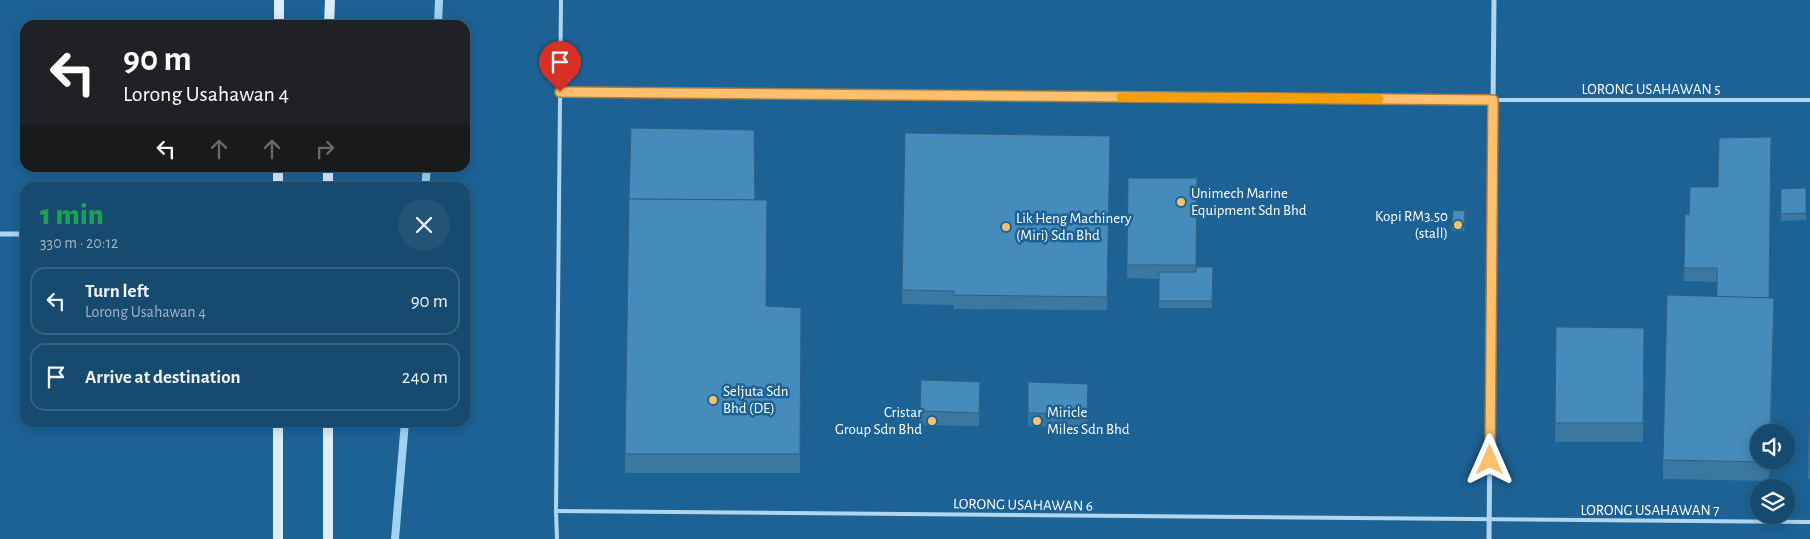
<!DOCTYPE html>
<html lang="en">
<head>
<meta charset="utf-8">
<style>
	:root { --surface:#164a6f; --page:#235477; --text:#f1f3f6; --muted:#9eb3c3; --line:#356282 }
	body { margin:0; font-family:"Alegreya Sans",sans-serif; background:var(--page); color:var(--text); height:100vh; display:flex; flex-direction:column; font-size:19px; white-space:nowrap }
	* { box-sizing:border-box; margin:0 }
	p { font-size:16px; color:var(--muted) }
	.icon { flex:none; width:28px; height:28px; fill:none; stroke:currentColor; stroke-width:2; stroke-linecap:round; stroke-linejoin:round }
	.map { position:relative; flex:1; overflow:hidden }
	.panel { position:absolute; left:20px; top:182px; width:450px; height:245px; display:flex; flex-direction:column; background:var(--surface); border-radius:15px; box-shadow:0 2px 12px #0003,0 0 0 1px var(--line) }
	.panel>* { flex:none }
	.guide { position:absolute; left:20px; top:20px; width:450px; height:152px; border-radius:15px; box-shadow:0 2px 12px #0003,0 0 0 1px var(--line); background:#202124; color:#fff; overflow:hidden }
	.tools { position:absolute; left:1750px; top:424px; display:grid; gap:10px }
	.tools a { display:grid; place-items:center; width:45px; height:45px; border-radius:50%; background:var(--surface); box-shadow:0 2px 12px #0003,0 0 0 1px var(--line); font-size:25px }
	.pin { position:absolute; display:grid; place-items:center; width:42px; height:42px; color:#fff; margin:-51px -21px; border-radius:50% 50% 50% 0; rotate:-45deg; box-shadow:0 0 5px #0007 }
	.pin .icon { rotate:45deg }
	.me { position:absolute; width:55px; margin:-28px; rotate:0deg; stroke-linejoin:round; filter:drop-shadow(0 0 4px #0008) }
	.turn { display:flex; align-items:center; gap:18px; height:105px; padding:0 20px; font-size:22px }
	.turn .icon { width:65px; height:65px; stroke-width:2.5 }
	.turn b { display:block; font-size:35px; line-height:42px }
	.lanes { display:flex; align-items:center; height:48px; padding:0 20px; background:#0003; justify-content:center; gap:25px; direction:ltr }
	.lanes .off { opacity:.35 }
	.round { display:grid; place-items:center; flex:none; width:52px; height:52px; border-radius:26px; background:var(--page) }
	.head { display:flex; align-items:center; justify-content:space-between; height:85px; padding:0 20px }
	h1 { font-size:30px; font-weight:800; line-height:38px; color:#1e9e55 }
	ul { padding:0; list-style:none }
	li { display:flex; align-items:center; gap:15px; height:68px; margin:0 10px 8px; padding:0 10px; border:2px solid var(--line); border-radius:15px }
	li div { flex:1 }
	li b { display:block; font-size:19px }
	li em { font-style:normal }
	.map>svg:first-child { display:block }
</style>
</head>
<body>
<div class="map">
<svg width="1810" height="539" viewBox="0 0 1810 539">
	<rect width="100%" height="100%" fill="#1d6294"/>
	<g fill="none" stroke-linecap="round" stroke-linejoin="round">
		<g stroke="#a2d2f1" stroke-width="8">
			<polyline points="438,25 439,0"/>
			<polyline points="425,188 427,168"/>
			<polyline points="395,539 405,422"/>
		</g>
		<g stroke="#afd5ef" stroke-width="4">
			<polyline points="559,91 1493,100 1810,100"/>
			<polyline points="556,511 1810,522"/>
			<polyline points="557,539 556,511 561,0"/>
		</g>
		<g stroke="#afd5ef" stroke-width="5">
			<polyline points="0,234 25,234"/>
			<polyline points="1489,539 1494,0"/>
		</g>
		<g stroke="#dceefb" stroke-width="10">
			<polyline points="279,25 279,0"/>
			<polyline points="329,25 330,0"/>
			<polyline points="278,168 278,188"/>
			<polyline points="328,188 328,168"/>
			<polyline points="278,422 278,539"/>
			<polyline points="328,422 328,539"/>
		</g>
	</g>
	<g fill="#3b78a1">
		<polygon points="905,133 1110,136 1107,310 954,309 954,305 902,304"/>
		<polygon points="1128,178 1197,178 1196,270 1213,274 1212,308 1159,308 1159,279 1127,278"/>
		<polygon points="1806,188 1806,220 1781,221 1781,189"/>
		<polygon points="755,200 766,306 801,308 800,473 625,473 625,454"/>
		<polygon points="1685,214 1689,215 1769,298 1774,317 1771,432 1759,432 1759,460 1770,460 1769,481 1663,479 1663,460 1717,297 1717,282 1684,281"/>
		<polygon points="1465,219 1464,231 1452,231 1452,223"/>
		<polygon points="1556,327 1644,328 1643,442 1555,442"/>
		<polygon points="980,396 979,426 920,425 920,411"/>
		<polygon points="1088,397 1087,428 1028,426 1028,413"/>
		<polygon points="1810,411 1810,479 1808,479"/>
	</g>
	<g fill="#306183">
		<polygon points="1774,298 1774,317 1770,432"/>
		<polygon points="980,382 980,396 979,426 979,413"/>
	</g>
	<g fill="#458bbb" stroke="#306183">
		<polygon points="631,128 754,130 755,200 629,199"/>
		<polygon points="905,133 1110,136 1107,297 954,295 954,291 902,290"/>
		<polygon points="1771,137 1769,298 1717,297 1717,268 1684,268 1685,214 1689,215 1690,187 1718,187 1719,138"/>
		<polygon points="1128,178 1197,178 1196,265 1127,265"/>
		<polygon points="1806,188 1806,213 1781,214 1781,189"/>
		<polygon points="629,199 767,200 766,306 801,308 800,454 625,454"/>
		<polygon points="1453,210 1465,211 1464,224 1452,223"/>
		<polygon points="1196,267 1213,267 1212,301 1159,301 1159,272 1196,272"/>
		<polygon points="1667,295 1774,298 1770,432 1759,432 1759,460 1769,460 1769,462 1663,460"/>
		<polygon points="1556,327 1644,328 1643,423 1555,423"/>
		<polygon points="921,380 980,382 979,413 920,411"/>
		<polygon points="1028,382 1088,384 1087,414 1028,413"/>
		<polygon points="1810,411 1810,460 1808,460"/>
	</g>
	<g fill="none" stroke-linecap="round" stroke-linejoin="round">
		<defs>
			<polyline id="route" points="560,92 1493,100 1490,460"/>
		</defs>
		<use href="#route" stroke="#a57d47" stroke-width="12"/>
		<use href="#route" stroke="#fec06d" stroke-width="9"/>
		<polyline stroke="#f59e0b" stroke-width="9" points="1121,97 1379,99"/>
	</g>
	<g fill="#fec06d" stroke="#1d6294" stroke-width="2">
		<circle cx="1181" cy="202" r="5"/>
		<circle cx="1458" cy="225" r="5"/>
		<circle cx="1006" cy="227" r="5"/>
		<circle cx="713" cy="400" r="5"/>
		<circle cx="932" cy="421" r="5"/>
		<circle cx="1037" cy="421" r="5"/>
	</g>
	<g text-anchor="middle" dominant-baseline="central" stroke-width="5" stroke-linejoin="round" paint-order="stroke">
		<g font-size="15" fill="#fff" stroke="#1d6294">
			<text x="1651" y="89">LORONG USAHAWAN 5</text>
			<text transform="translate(1023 505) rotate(1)">LORONG USAHAWAN 6</text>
			<text x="1650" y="510">LORONG USAHAWAN 7</text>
		</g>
		<g font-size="15" fill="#fff" stroke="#1d6294" text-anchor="start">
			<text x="1191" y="193">Unimech Marine<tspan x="1191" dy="17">Equipment Sdn Bhd</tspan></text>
			<text x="1448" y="216" text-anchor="end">Kopi RM3.50<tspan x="1448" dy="17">(stall)</tspan></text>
			<text x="1016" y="218">Lik Heng Machinery<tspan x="1016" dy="17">(Miri) Sdn Bhd</tspan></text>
			<text x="723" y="391">Seljuta Sdn<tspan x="723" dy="17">Bhd (DE)</tspan></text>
			<text x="922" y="412" text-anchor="end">Cristar<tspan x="922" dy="17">Group Sdn Bhd</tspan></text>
			<text x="1047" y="412">Miricle<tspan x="1047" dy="17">Miles Sdn Bhd</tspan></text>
		</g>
	</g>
</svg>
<div class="tools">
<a><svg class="icon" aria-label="sound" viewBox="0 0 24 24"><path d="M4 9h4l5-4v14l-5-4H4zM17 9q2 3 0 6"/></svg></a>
<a><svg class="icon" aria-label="layers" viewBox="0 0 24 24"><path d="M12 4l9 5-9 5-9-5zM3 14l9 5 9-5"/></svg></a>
</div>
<div class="pin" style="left:560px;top:92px;background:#d93025"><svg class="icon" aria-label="arrive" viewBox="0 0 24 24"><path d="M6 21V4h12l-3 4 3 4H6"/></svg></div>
<svg class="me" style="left:1490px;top:460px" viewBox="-20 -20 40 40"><path d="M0-17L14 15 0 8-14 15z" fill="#fec06d" stroke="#fff" stroke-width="4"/></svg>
<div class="guide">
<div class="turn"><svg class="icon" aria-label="left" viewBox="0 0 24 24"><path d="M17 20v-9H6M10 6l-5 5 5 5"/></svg><div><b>90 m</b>Lorong Usahawan 4</div></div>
<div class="lanes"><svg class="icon" aria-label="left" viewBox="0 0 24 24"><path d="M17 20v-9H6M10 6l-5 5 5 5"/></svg><svg class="icon off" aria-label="ahead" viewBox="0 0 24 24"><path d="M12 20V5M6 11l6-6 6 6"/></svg><svg class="icon off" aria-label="ahead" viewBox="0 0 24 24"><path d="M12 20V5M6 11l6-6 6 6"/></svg><svg class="icon off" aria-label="right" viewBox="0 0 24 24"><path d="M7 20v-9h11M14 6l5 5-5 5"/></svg></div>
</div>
<section class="panel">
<div class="head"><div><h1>1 min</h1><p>330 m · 20:12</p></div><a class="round"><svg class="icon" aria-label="close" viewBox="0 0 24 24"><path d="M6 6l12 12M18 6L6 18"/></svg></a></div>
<ul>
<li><svg class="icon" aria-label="left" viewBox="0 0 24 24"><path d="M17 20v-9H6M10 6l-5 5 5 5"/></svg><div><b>Turn left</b><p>Lorong Usahawan 4</p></div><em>90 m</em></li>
<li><svg class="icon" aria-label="arrive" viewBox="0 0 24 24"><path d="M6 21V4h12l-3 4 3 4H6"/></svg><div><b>Arrive at destination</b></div><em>240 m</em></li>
</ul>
</section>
</div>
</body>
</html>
